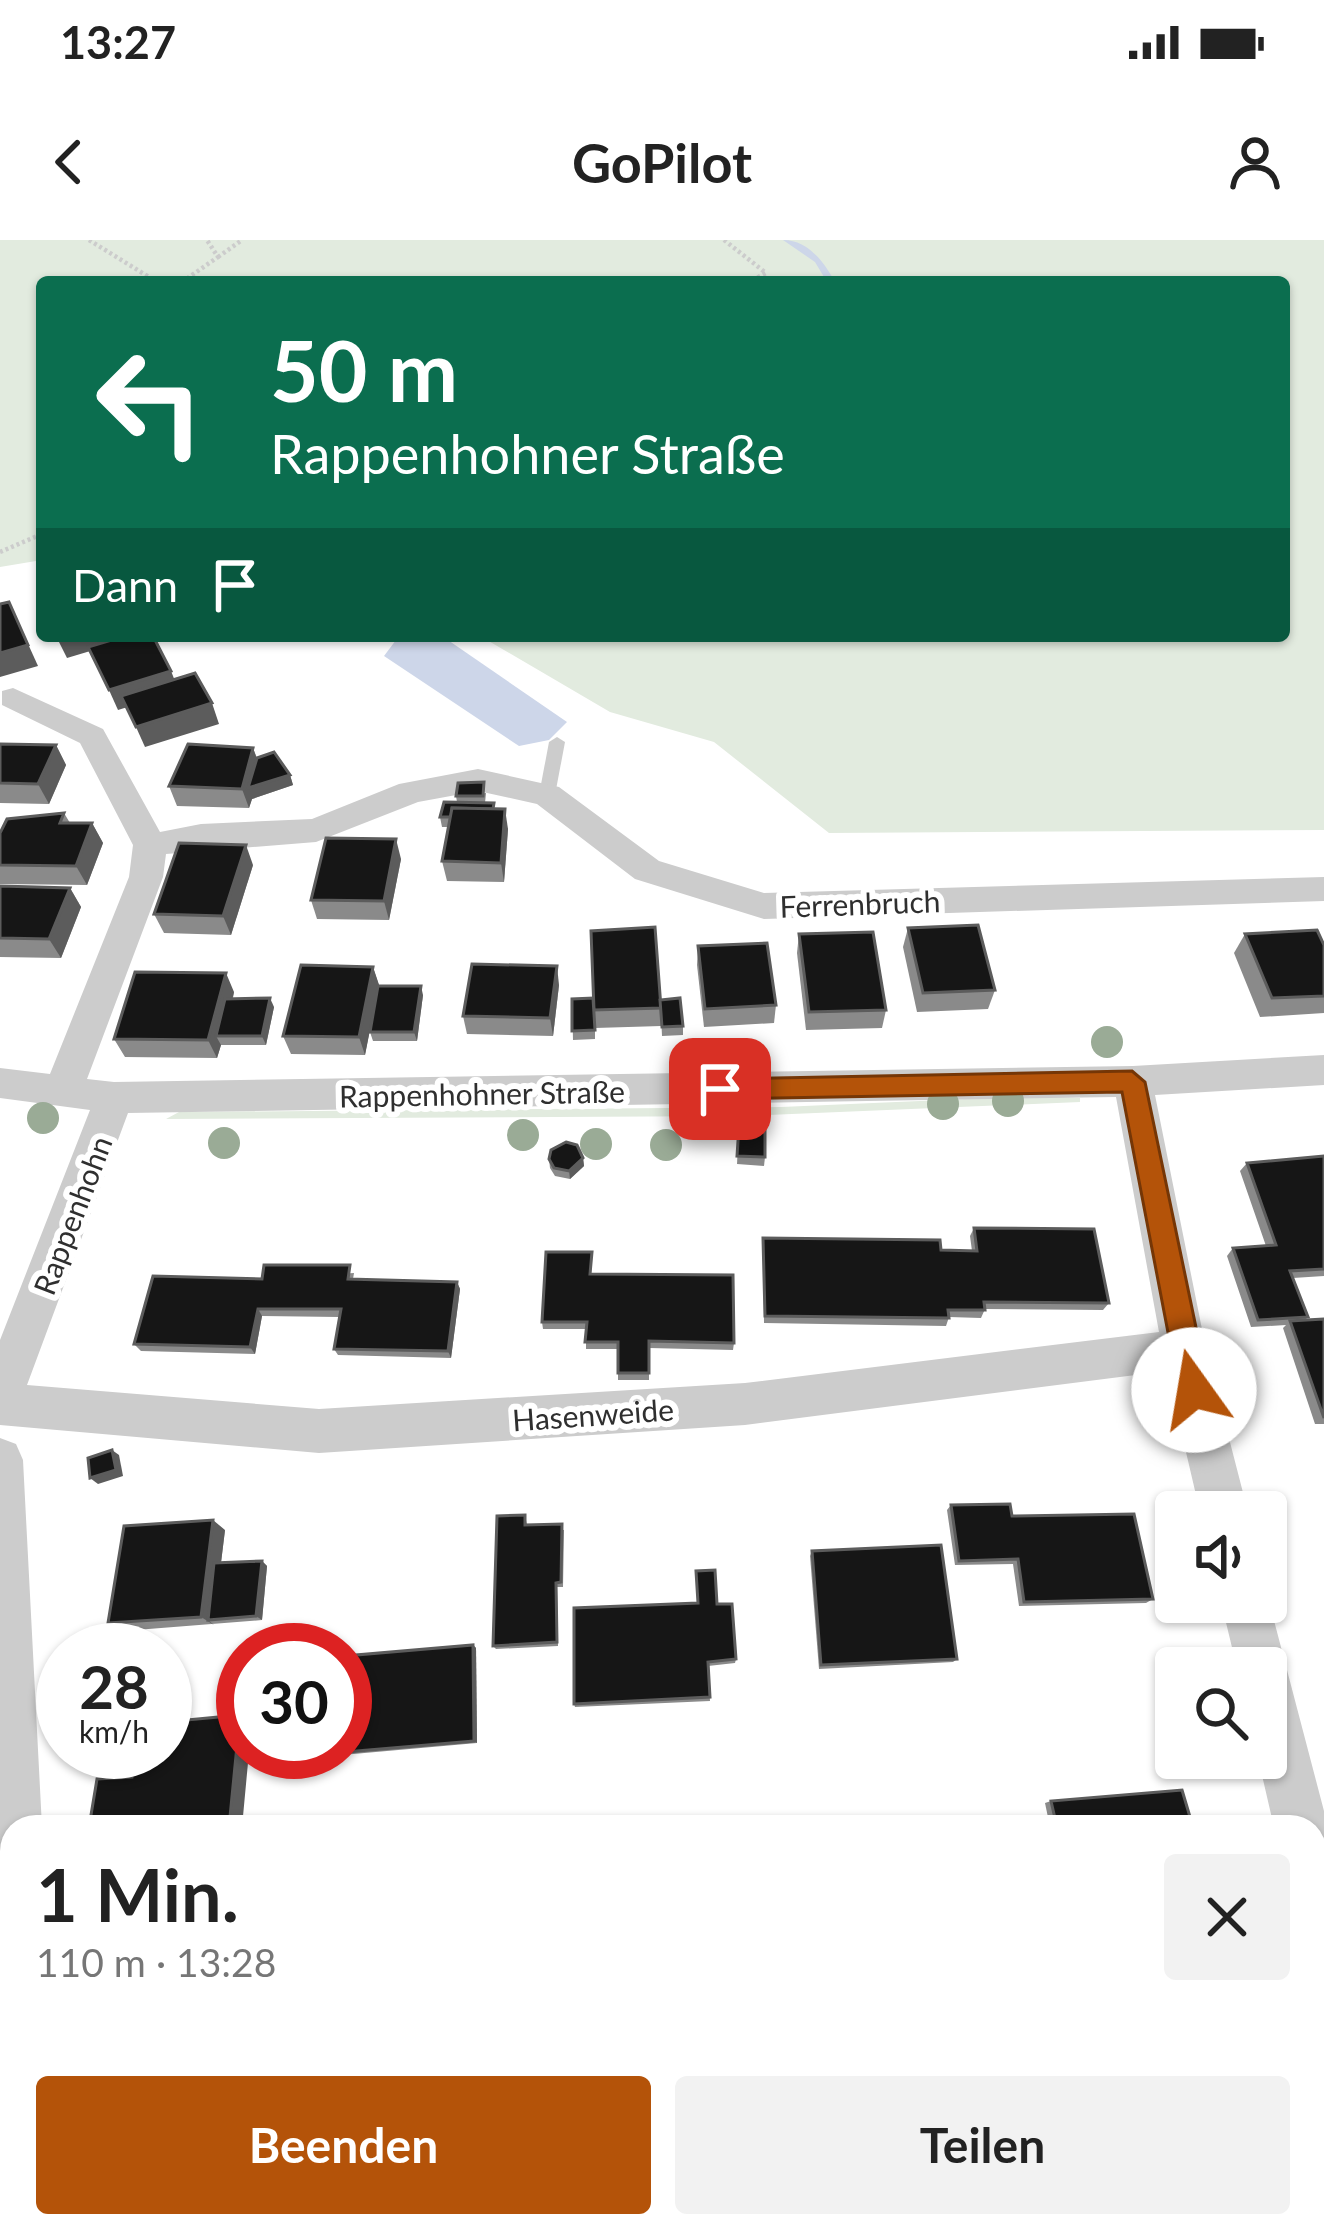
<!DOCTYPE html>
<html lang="de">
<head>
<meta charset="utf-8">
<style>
	:root { --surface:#fff; --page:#f2f2f2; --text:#222; --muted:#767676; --accent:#b45309 }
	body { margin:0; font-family:Lato,sans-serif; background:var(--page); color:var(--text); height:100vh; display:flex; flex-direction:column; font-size:45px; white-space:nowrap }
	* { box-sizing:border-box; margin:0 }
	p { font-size:39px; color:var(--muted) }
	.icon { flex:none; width:66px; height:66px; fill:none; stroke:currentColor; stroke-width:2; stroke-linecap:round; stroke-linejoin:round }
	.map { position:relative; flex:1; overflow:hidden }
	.drawer { position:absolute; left:0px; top:1575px; width:1326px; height:423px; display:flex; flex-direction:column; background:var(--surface); border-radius:36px 36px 0 0; box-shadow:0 3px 9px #0004 }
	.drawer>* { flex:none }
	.top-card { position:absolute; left:36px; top:36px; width:1254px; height:366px; border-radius:12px; box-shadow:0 3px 9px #0004; background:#0b6e4f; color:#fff; overflow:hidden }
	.controls { position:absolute; left:1155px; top:1251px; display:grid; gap:24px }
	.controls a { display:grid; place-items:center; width:132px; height:132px; border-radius:12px; background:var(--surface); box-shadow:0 3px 9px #0004; font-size:60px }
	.speed { position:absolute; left:36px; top:1383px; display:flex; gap:24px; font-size:60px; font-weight:700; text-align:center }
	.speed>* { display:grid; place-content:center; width:156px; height:156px; border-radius:50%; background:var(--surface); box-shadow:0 3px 9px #0004; line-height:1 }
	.speed small { font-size:30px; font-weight:400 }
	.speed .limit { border:18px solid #d22; background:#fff; color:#111 }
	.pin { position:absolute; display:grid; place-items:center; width:102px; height:102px; color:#fff; margin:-51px; border-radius:24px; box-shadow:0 6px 18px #0006 }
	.me { position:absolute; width:132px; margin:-66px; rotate:347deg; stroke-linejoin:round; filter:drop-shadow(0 0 9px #0008) }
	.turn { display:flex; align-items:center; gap:42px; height:252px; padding:0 36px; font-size:54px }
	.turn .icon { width:156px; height:156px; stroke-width:2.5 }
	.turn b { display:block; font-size:84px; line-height:102px }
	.then { display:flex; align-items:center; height:114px; padding:0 36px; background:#0003; gap:24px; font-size:45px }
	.round { display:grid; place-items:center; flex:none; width:126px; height:126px; border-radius:12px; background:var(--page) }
	.head { display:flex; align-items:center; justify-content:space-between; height:204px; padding:0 36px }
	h1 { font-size:72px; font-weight:700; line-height:90px }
	.cta { display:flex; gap:24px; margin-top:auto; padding:24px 36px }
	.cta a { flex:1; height:138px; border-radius:12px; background:var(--accent); color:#fff; font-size:48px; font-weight:700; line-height:138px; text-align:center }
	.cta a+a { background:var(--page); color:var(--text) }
	.status { display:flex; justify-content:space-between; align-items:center; height:84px; padding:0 60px; background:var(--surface); direction:ltr }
	.status svg { height:33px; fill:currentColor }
	header { display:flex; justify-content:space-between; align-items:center; height:156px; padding:0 36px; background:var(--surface); font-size:54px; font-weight:700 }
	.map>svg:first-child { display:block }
</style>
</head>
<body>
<div class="status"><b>13:27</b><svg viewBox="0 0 49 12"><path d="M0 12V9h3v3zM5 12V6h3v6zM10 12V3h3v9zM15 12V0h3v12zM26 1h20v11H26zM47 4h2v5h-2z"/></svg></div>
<header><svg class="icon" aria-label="back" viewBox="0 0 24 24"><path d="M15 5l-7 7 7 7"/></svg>GoPilot<svg class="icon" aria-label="person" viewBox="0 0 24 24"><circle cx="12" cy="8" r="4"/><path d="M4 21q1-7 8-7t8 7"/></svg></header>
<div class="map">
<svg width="1324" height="1997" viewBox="0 0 1324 1997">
	<rect width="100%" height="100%" fill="#fff"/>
	<g fill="#e2ebdf">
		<polygon points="0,0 1324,0 1324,590 829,593 714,502 610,472 480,396 1284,396 1284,42 42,42 42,320 0,327"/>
		<polygon points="1033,856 1080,858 1080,862 746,876 166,879 179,872 781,867"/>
	</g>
	<polygon fill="#cdd6e9" points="399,396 442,396 567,482 549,500 519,506 384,416"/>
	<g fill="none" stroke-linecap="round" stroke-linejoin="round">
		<path fill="#cdd6e9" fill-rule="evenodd" d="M 783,0 C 808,0 824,22 835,42 L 827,42 L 815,22 Z"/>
		<g stroke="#ccc" stroke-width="4.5" stroke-dasharray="3 3" stroke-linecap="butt">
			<polyline points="89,0 157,42"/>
			<polyline points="724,0 766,33 749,42"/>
			<polyline points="218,17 242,0"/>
			<polyline points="182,42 218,17 207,0"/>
			<polyline points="0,312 42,294"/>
		</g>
		<polyline stroke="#ccc" stroke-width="10" stroke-dasharray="8 8" stroke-linecap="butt" points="1315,1743 1324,1783"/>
		<polygon fill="#ccc" fill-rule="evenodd" points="557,497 565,502 555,555 547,561 539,555 549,502"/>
		<g fill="#ccc" fill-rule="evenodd">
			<path d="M 13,448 L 103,489 L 160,592 L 201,584 L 312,579 L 399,544 L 478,529 L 559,547 L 659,621 L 764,653 L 1324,637 L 1324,661 L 764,679 L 635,639 L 537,564 L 478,551 L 418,562 L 316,602 L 166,614 L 163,637 L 87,839 L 114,842 L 1133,826 L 1324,815 L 1324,845 L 1155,855 L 1206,1109 L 1248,1272 L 1200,1272 L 1167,1131 L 745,1185 L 319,1213 L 0,1185 L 0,1100 L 90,870 L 0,858 L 0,828 L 50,834 L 129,637 L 133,605 L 80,503 L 2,465 L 2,451 ZM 1116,857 L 1159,1092 L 745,1143 L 319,1169 L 27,1145 L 128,873 Z"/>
			<polygon points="0,1198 16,1204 23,1220 42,1587 12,1587 12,1727 0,1732"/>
			<polygon points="1266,1350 1324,1571 1324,1597 1314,1609 1314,1587 1274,1587 1258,1518 1266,1518 1266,1428 1237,1428 1221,1362 1266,1362"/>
			<polygon points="1314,1628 1324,1632 1324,1720 1314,1724"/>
			<polygon points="883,1986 965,1986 961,1997 879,1997"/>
		</g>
	</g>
	<g fill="#9aab96">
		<circle cx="1107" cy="802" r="16"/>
		<circle cx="1008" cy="861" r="16"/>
		<circle cx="943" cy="864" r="16"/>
		<circle cx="43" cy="878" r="16"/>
		<circle cx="523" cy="895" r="16"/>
		<circle cx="224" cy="903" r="16"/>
		<circle cx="596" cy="904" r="16"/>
		<circle cx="666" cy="905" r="16"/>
	</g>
	<g fill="#8a8a8a">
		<polygon points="0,504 56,505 66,525 49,564 0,563"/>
		<polygon points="253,508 257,518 290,535 293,545 252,559 249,568 177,566 169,546"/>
		<polygon points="486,553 485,563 494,563 494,569 508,589 504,642 447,641 442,621 449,587 442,587 440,577 457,562 456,556"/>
		<polygon points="64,573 70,583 92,583 103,603 87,645 0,644 0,593"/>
		<polygon points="401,619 389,680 317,679 311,660"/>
		<polygon points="253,625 231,695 164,693 154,674"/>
		<polygon points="0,646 70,648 81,667 61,718 0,717"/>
		<polygon points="908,688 995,750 988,769 917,772 903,707"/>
		<polygon points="799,694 886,770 882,788 806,790 797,713"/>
		<polygon points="1245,694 1324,705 1324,773 1260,777 1234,713"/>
		<polygon points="698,706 776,765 774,783 704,787 697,725"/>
		<polygon points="373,727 379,745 423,755 417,801 373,801 370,792 376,758 365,815 291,814 283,796"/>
		<polygon points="559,745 553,796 467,794 463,776"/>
		<polygon points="234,752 233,758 274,767 266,805 221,805 217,818 125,817 114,799"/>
		<polygon points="572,759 660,762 683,786 683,795 662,796 661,775 661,786 595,788 595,799 573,800"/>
		<polygon points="739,886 765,917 764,926 737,924"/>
		<polygon points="1324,916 1324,1036 1293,1038 1308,1077 1305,1080 1324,1078 1324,1184 1315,1184 1283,1088 1286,1085 1251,1087 1227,1016 1233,1008 1266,1006 1240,931 1247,923"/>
		<polygon points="583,918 584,926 570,939 555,936 550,928 549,919"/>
		<polygon points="974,988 1109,1063 1103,1070 985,1069 981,1078 949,1077 946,1086 764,1083 763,998 972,1011 970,996"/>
		<polygon points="592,1020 591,1034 734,1103 733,1110 649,1108 649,1140 618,1140 618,1109 586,1109 586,1089 543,1089 542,1082"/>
		<polygon points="354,1033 353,1039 457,1042 460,1049 451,1118 338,1115 334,1109 339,1077 262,1076 255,1114 141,1111 134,1104 262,1039"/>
		<polygon points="951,1265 1012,1276 1153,1359 1146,1363 1019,1366 1013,1324 955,1325 947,1270"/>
		<polygon points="525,1275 527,1285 564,1290 563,1347 557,1347 558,1406 496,1409 493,1406"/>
		<polygon points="225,1290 221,1323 262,1321 267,1326 262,1380 123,1391 108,1383"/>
		<polygon points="812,1311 957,1419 953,1422 819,1429 810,1316"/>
		<polygon points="717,1364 736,1419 735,1423 708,1426 710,1461 575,1467 574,1464"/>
		<polygon points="473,1405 476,1408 477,1503 342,1515 337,1513"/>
		<polygon points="1051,1561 1193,1587 1050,1587 1045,1563"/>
	</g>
	<g fill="#5c5c5c">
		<polygon points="9,362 38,426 0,437 0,413"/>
		<polygon points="64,396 125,396 127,400 67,418 57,398"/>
		<polygon points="171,431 179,451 118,470 109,450"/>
		<polygon points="212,463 219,484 145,507 136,487"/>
		<polygon points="56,505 66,525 49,564 38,544"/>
		<polygon points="253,508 260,528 290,535 293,545 252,559 249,568 242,549"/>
		<polygon points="505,569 508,589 504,642 501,623"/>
		<polygon points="92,583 103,603 87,645 76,626"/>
		<polygon points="396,599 401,619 389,680 384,661"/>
		<polygon points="246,605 253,625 231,695 223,676"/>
		<polygon points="70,648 81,667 61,718 49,699"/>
		<polygon points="557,726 559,745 553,796 550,778"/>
		<polygon points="373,727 379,745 365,815 359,797"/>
		<polygon points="226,733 234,752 223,796 216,796 221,805 217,818 208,800"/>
		<polygon points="421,746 423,755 417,801 414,792"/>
		<polygon points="270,758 274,767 266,805 262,796"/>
		<polygon points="583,918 584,926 570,939 569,931"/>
		<polygon points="457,1042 460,1049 451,1118 448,1111"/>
		<polygon points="258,1069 262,1076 255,1114 250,1107"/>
		<polygon points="112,1210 119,1215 123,1236 98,1244 90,1238"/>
		<polygon points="213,1280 225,1290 214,1379 208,1380 214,1385 201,1377"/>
		<polygon points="262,1321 267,1326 262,1380 256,1376"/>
		<polygon points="473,1405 476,1408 477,1503 474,1501"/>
		<polygon points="240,1475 243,1476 243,1512 249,1512 242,1587 229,1587"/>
		<rect x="218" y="1986" width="8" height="11"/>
		<polygon points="302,1986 309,1986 308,1997 302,1997"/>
	</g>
	<g fill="#161616" stroke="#5c5c5c" stroke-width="3">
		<polygon points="9,362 28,405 0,413 0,364"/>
		<polygon points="125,396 153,396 171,431 109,450 88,407"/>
		<polygon points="195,433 212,463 136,487 121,456"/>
		<polygon points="0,504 56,505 38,544 0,543"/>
		<polygon points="188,504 253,508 242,549 169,546"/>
		<polygon points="274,512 290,535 248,548 257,518"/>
		<polygon points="484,542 483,556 456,556 458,543"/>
		<polygon points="444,562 494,563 493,569 452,568 451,577 440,577"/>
		<polygon points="452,568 505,569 501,623 442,621"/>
		<polygon points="64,573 60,583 92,583 76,626 0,625 0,593 7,579"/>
		<polygon points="326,598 396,599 384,661 311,660"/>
		<polygon points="179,603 246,605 223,676 154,674"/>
		<polygon points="0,646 70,648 49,699 0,698"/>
		<polygon points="978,685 995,750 923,753 908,688"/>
		<polygon points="655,687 661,768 594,770 591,691"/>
		<polygon points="1317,690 1324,705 1324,756 1272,758 1245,694"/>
		<polygon points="873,692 886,770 809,772 799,694"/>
		<polygon points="767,703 776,765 705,769 698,706"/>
		<polygon points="472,724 557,726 550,778 463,776"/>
		<polygon points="301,725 373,727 359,797 283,796"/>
		<polygon points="135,732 226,733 208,800 114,799"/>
		<polygon points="378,746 421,746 414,792 370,792"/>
		<polygon points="270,758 262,796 216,796 225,759"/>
		<polygon points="593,758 595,790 572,791 572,759"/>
		<polygon points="680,758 683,786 662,787 660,760"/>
		<polygon points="739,886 765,887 765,917 737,916"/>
		<polygon points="566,902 577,905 583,918 569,931 554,928 549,919 551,910"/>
		<polygon points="1324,916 1324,1029 1290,1031 1308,1077 1258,1080 1233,1008 1276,1005 1247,923"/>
		<polygon points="974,988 1094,989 1109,1063 984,1062 985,1070 948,1070 949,1078 765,1076 763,998 940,1000 941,1010 977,1011"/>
		<polygon points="546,1012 592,1012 590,1034 733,1035 734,1103 649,1101 649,1133 618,1133 618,1102 585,1102 587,1082 542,1082"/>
		<polygon points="264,1025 350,1025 348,1039 457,1042 448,1111 334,1109 341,1069 258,1069 250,1107 134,1104 153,1036 262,1039"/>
		<polygon points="1324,1079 1324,1178 1290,1081"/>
		<polygon points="112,1210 116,1230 90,1238 88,1218"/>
		<polygon points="1010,1264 1012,1276 1134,1274 1153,1359 1024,1362 1018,1319 959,1321 951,1265"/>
		<polygon points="525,1275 525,1285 562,1284 561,1342 556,1343 557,1402 493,1406 497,1276"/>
		<polygon points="213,1280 201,1377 108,1383 124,1286"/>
		<polygon points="941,1305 957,1419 821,1425 812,1311"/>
		<polygon points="262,1321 256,1376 208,1380 214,1323"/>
		<polygon points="715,1330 717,1364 732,1364 736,1419 708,1422 710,1457 574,1464 574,1368 698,1363 696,1331"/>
		<polygon points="473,1405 474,1501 345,1512 345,1416"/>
		<polygon points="240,1475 229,1587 89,1587 97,1539 132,1537 135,1512 165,1512 165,1482"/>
		<polygon points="1182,1550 1193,1587 1057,1587 1051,1561"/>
		<polygon points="60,1986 218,1986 218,1997 59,1997"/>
		<polygon points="256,1986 302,1986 302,1997 255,1997"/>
		<polygon points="351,1986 542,1986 543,1997 350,1997"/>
	</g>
	<polygon fill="#b45309" stroke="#753606" stroke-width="3" points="1132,831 1145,842 1209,1150 1204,1159 1194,1163 1184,1159 1179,1150 1122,852 720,859 707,849 720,839"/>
	<g text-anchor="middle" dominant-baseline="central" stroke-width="12" stroke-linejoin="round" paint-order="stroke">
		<g font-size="30" fill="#2f2f2f" stroke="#fff">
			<text transform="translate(860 663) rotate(-2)">Ferrenbruch</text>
			<text transform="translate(482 853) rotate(-1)">Rappenhohner Straße</text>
			<text transform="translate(72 975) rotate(-69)">Rappenhohn</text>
			<text transform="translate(593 1174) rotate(-4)">Hasenweide</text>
		</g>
	</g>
</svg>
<div class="controls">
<a><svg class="icon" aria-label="sound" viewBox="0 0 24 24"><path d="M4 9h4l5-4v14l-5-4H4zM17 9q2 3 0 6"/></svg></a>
<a><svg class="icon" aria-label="search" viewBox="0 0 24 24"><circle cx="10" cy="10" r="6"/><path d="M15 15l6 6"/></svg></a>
</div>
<div class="speed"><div>28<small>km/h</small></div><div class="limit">30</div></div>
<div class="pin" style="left:720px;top:849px;background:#d93025"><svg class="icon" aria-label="arrive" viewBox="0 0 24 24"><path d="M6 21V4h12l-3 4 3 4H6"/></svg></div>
<svg class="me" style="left:1194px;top:1150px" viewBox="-20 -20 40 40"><circle r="19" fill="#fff"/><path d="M0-13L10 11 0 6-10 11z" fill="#b45309"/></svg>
<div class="top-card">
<div class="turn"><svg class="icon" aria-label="left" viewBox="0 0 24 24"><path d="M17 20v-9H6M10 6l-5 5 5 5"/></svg><div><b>50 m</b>Rappenhohner Straße</div></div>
<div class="then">Dann<svg class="icon" aria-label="arrive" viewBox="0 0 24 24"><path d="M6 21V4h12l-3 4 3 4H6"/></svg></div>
</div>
<section class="drawer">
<div class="head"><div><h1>1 Min.</h1><p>110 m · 13:28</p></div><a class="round"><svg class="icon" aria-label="close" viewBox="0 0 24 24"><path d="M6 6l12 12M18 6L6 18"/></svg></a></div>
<div class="cta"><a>Beenden</a><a>Teilen</a></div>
</section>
</div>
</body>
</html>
